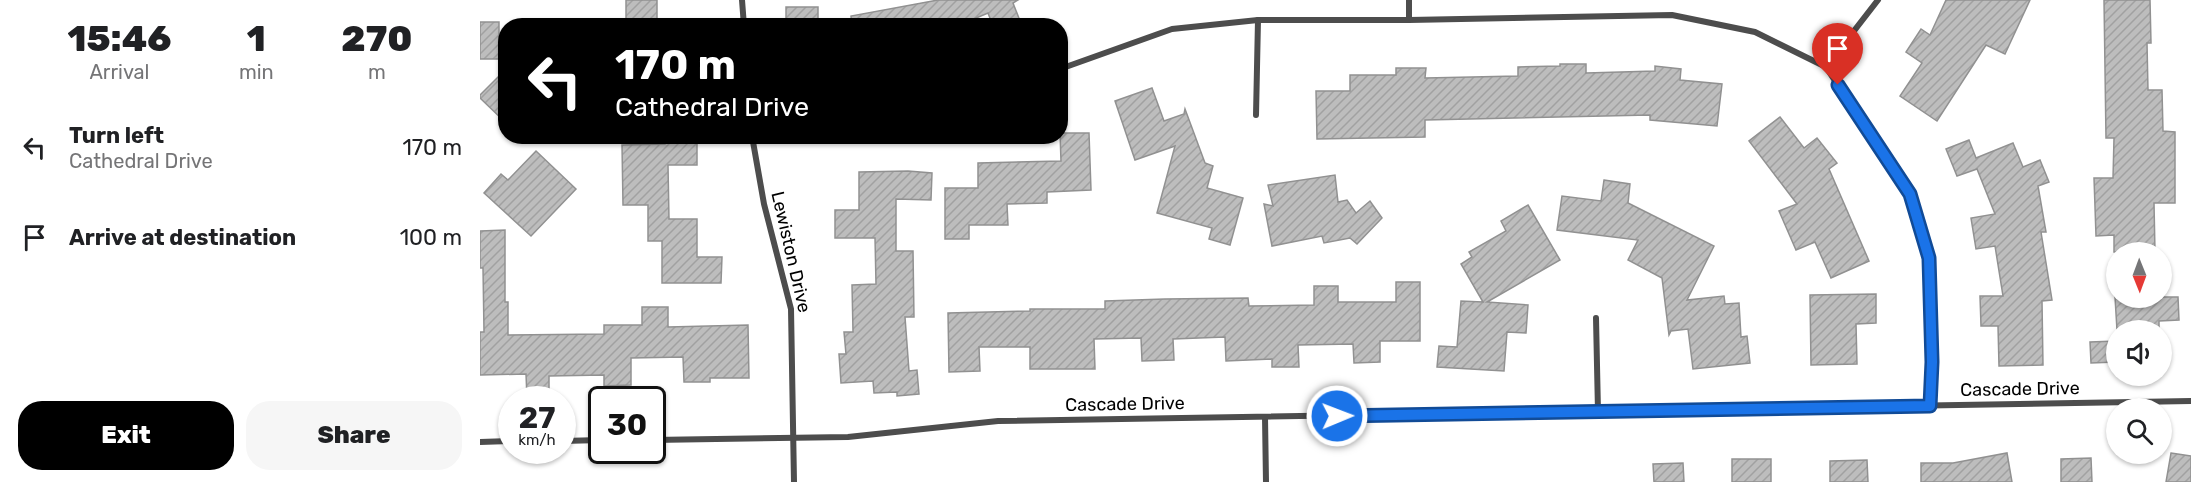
<!DOCTYPE html>
<html lang="en">
<head>
<meta charset="utf-8">
<style>
	:root { --surface:#fff; --page:#f6f6f6; --text:#202124; --muted:#757577; --accent:#000 }
	body { margin:0; font-family:Rubik,sans-serif; background:var(--page); color:var(--text); height:100vh; display:flex; flex-direction:column; font-size:22px; white-space:nowrap }
	* { box-sizing:border-box; margin:0 }
	p { font-size:20px; color:var(--muted) }
	.icon { flex:none; width:33px; height:33px; fill:none; stroke:currentColor; stroke-width:2; stroke-linecap:round; stroke-linejoin:round }
	.map { position:relative; flex:1; overflow:hidden }
	.drawer { display:flex; flex-direction:column; background:var(--surface); width:480px }
	.drawer>* { flex:none }
	.top-card { position:absolute; left:18px; top:18px; width:570px; height:126px; border-radius:24px; box-shadow:0 2px 4px #0004; background:#000; color:#fff; overflow:hidden }
	.needle { width:39px; rotate:179deg }
	.tools { position:absolute; left:1626px; top:242px; display:grid; gap:12px }
	.tools a { display:grid; place-items:center; width:66px; height:66px; border-radius:50%; background:var(--surface); box-shadow:0 2px 4px #0004; font-size:30px }
	.speed { position:absolute; left:18px; top:386px; display:flex; gap:12px; font-size:30px; font-weight:700; text-align:center }
	.speed>* { display:grid; place-content:center; width:78px; height:78px; border-radius:50%; background:var(--surface); box-shadow:0 2px 4px #0004; line-height:1 }
	.speed small { font-size:15px; font-weight:400 }
	.speed .limit { border:3px solid #111; border-radius:9px; background:#fff; color:#111 }
	.pin { position:absolute; display:grid; place-items:center; width:51px; height:51px; color:#fff; margin:-62px -26px; border-radius:50% 50% 50% 0; rotate:-45deg; box-shadow:0 0 6px #0007 }
	.pin .icon { rotate:45deg }
	.me { position:absolute; width:66px; margin:-33px; rotate:89deg; stroke-linejoin:round; filter:drop-shadow(0 0 4px #0008) }
	.turn { display:flex; align-items:center; gap:21px; height:126px; padding:0 18px; font-size:27px }
	.turn .icon { width:78px; height:78px; stroke-width:2.5 }
	.turn b { display:block; font-size:42px; line-height:51px }
	.eta { display:flex; justify-content:space-evenly; align-items:center; height:102px; text-align:center }
	.eta b { font-size:36px; font-weight:800; line-height:42px }
	.action { display:flex; gap:12px; margin-top:auto; padding:12px 18px }
	.action a { flex:1; height:69px; border-radius:24px; background:var(--accent); color:#fff; font-size:24px; font-weight:800; line-height:69px; text-align:center }
	.action a+a { background:var(--page); color:var(--text) }
	ul { padding:0; list-style:none }
	li { display:flex; align-items:center; gap:18px; height:90px; padding:0 18px }
	li div { flex:1 }
	li b { display:block; font-size:22px }
	li em { font-style:normal }
	main { display:flex; flex:1; min-height:0 }
	.map>svg:first-child { display:block }
</style>
</head>
<body>
<main>
<section class="drawer">
<div class="eta">
<div><b>15:46</b><p>Arrival</p></div>
<div><b>1</b><p>min</p></div>
<div><b>270</b><p>m</p></div>
</div>
<ul>
<li><svg class="icon" aria-label="left" viewBox="0 0 24 24"><path d="M17 20v-9H6M10 6l-5 5 5 5"/></svg><div><b>Turn left</b><p>Cathedral Drive</p></div><em>170 m</em></li>
<li><svg class="icon" aria-label="arrive" viewBox="0 0 24 24"><path d="M6 21V4h12l-3 4 3 4H6"/></svg><div><b>Arrive at destination</b></div><em>100 m</em></li>
</ul>
<div class="action"><a>Exit</a><a>Share</a></div>
</section>
<div class="map">
<svg width="1711" height="482" viewBox="0 0 1711 482">
	<defs>
		<pattern id="building-hatch" width="6" height="6" patternUnits="userSpaceOnUse" patternTransform="scale(1.5)"><rect width="6" height="6" fill="#bdbdbd"/><path d="M-1 1l2-2M0 6l6-6M5 7l2-2" fill="none" stroke="#a1a1a1"/></pattern>
	</defs>
	<rect width="100%" height="100%" fill="#fff"/>
	<g fill="url(#building-hatch)" stroke="#919191" stroke-width="1.5">
		<rect x="146" y="0" width="31" height="26"/>
		<polygon points="458,0 538,0 533,3 542,26 513,26 508,13 477,26 372,26 371,16"/>
		<polygon points="1466,0 1550,0 1525,54 1506,45 1457,121 1420,96 1442,63 1426,52 1441,29 1450,35"/>
		<polygon points="1624,0 1670,0 1671,43 1667,43 1668,90 1682,90 1683,131 1695,132 1695,203 1674,203 1675,252 1634,252 1634,235 1616,236 1614,178 1633,178 1634,138 1626,138"/>
		<rect x="306" y="7" width="32" height="19"/>
		<rect x="0" y="22" width="19" height="37"/>
		<polygon points="1080,64 1106,64 1106,73 1175,71 1175,66 1201,69 1200,80 1242,84 1237,126 1170,120 1170,115 945,120 945,137 837,139 836,91 870,91 870,75 916,75 916,68 946,68 945,78 1038,76 1038,67 1080,66"/>
		<polygon points="26,69 26,123 0,98 0,95"/>
		<polygon points="672,88 684,121 704,114 705,109 725,163 733,166 727,188 763,198 750,245 729,239 732,228 677,213 695,146 655,160 635,101"/>
		<polygon points="1300,117 1324,148 1337,138 1357,163 1349,169 1389,261 1351,278 1335,242 1316,250 1299,211 1317,204 1269,141"/>
		<polygon points="580,133 609,133 611,190 567,192 567,203 527,204 528,225 489,225 489,239 465,239 465,188 498,188 498,163 581,161"/>
		<polygon points="185,138 217,138 217,165 188,165 189,219 217,219 217,257 242,257 241,283 182,283 182,241 168,241 168,205 143,205 142,145 185,144"/>
		<polygon points="1489,140 1496,158 1533,143 1543,167 1560,160 1569,182 1558,186 1566,232 1561,232 1572,300 1562,301 1563,365 1519,366 1518,326 1501,326 1500,296 1523,296 1515,246 1496,249 1491,218 1515,214 1497,169 1477,176 1466,149"/>
		<polygon points="56,151 96,189 51,236 4,193 21,174 28,180"/>
		<polygon points="428,171 452,173 451,200 416,199 416,251 433,251 434,317 425,317 429,371 437,370 439,394 417,396 417,392 394,393 393,381 361,383 359,354 366,354 364,332 373,332 372,285 396,284 395,238 355,238 355,210 379,210 379,172"/>
		<polygon points="855,175 858,202 867,200 876,213 890,201 902,218 877,244 870,238 844,243 842,236 792,246 784,204 793,206 788,185"/>
		<polygon points="1124,180 1150,184 1148,203 1234,246 1207,300 1244,296 1245,304 1259,303 1261,337 1267,336 1270,363 1213,369 1208,329 1191,331 1189,335 1182,278 1148,260 1158,240 1077,230 1082,196 1121,201"/>
		<polygon points="1048,205 1080,260 1007,302 1048,305 1046,333 1027,332 1024,371 957,367 959,346 977,347 981,301 1003,302 981,264 992,257 989,252 1026,231 1021,221"/>
		<polygon points="25,230 25,302 28,302 28,335 124,334 124,325 162,325 162,307 188,307 188,327 268,325 269,378 230,378 230,382 204,382 203,357 151,358 151,385 124,386 124,375 69,376 69,398 47,398 46,374 0,375 0,332 4,332 3,268 0,268 0,231"/>
		<polygon points="916,282 940,282 940,341 900,341 900,362 874,363 873,344 818,345 819,367 792,367 792,359 746,361 745,337 693,339 694,360 662,361 661,338 614,339 615,369 550,369 550,347 499,347 500,371 469,372 468,313 550,311 550,309 625,309 625,301 685,299 768,298 769,306 834,305 834,286 858,286 858,302 916,302"/>
		<polygon points="1396,294 1396,323 1376,324 1377,364 1331,365 1330,295"/>
		<polygon points="1635,297 1698,297 1699,320 1679,321 1679,330 1637,330"/>
		<polygon points="1636,341 1636,362 1611,363 1610,342"/>
		<polygon points="1527,453 1532,482 1441,482 1441,463 1473,463"/>
		<polygon points="1691,453 1711,456 1711,482 1686,482"/>
		<polygon points="1611,458 1612,482 1581,482 1581,459"/>
		<rect x="1252" y="459" width="39" height="23"/>
		<polygon points="1387,460 1388,482 1350,482 1350,461"/>
		<polygon points="1203,463 1204,482 1174,482 1173,464"/>
	</g>
	<g fill="none" stroke-linecap="round" stroke-linejoin="round">
		<g stroke="#4d4d4d" stroke-width="6">
			<polyline points="262,0 264,26"/>
			<polyline points="929,0 929,20"/>
			<polyline points="1346,67 1398,0"/>
			<polyline points="580,69 692,29 778,20 929,20 1192,15 1275,32 1346,67 1430,194 1449,258 1452,362 1450,406"/>
			<polyline points="776,115 778,20"/>
			<polyline points="272,136 284,204 311,309 314,482"/>
			<polyline points="1116,318 1118,412"/>
			<polyline points="785,417 786,482"/>
			<polyline points="172,440 368,437 518,421 1711,401"/>
			<polyline points="82,441 122,440"/>
			<polyline points="0,442 32,441"/>
		</g>
	</g>
	<g fill="none" stroke-linecap="round" stroke-linejoin="round">
		<defs>
			<polyline id="route" points="857,416 1450,406 1452,362 1449,258 1430,194 1358,85"/>
		</defs>
		<use href="#route" stroke="#114b97" stroke-width="15"/>
		<use href="#route" stroke="#1a73e8" stroke-width="10"/>
	</g>
	<g text-anchor="middle" dominant-baseline="central" stroke-width="5" stroke-linejoin="round" paint-order="stroke">
		<g font-size="18" fill="#000" stroke="#fff">
			<text transform="translate(311 252) rotate(77)">Lewiston Drive</text>
			<text transform="translate(1540 389) rotate(-1)">Cascade Drive</text>
			<text transform="translate(645 404) rotate(-1)">Cascade Drive</text>
		</g>
	</g>
</svg>
<div class="tools">
<a><svg class="needle" viewBox="-14 -14 28 28"><path d="M0-13l5 13h-10z" fill="#e53935"/><path d="M0 13l5-13h-10z" fill="#757577"/></svg></a>
<a><svg class="icon" aria-label="sound" viewBox="0 0 24 24"><path d="M4 9h4l5-4v14l-5-4H4zM17 9q2 3 0 6"/></svg></a>
<a><svg class="icon" aria-label="search" viewBox="0 0 24 24"><circle cx="10" cy="10" r="6"/><path d="M15 15l6 6"/></svg></a>
</div>
<div class="speed"><div>27<small>km/h</small></div><div class="limit">30</div></div>
<div class="pin" style="left:1358px;top:85px;background:#d93025"><svg class="icon" aria-label="arrive" viewBox="0 0 24 24"><path d="M6 21V4h12l-3 4 3 4H6"/></svg></div>
<svg class="me" style="left:857px;top:416px" viewBox="-20 -20 40 40"><circle r="17" fill="#1a73e8" stroke="#fff" stroke-width="3"/><path d="M0-11L8 9 0 5-8 9z" fill="#fff"/></svg>
<div class="top-card">
<div class="turn"><svg class="icon" aria-label="left" viewBox="0 0 24 24"><path d="M17 20v-9H6M10 6l-5 5 5 5"/></svg><div><b>170 m</b>Cathedral Drive</div></div>
</div>
</div>
</main>
</body>
</html>
